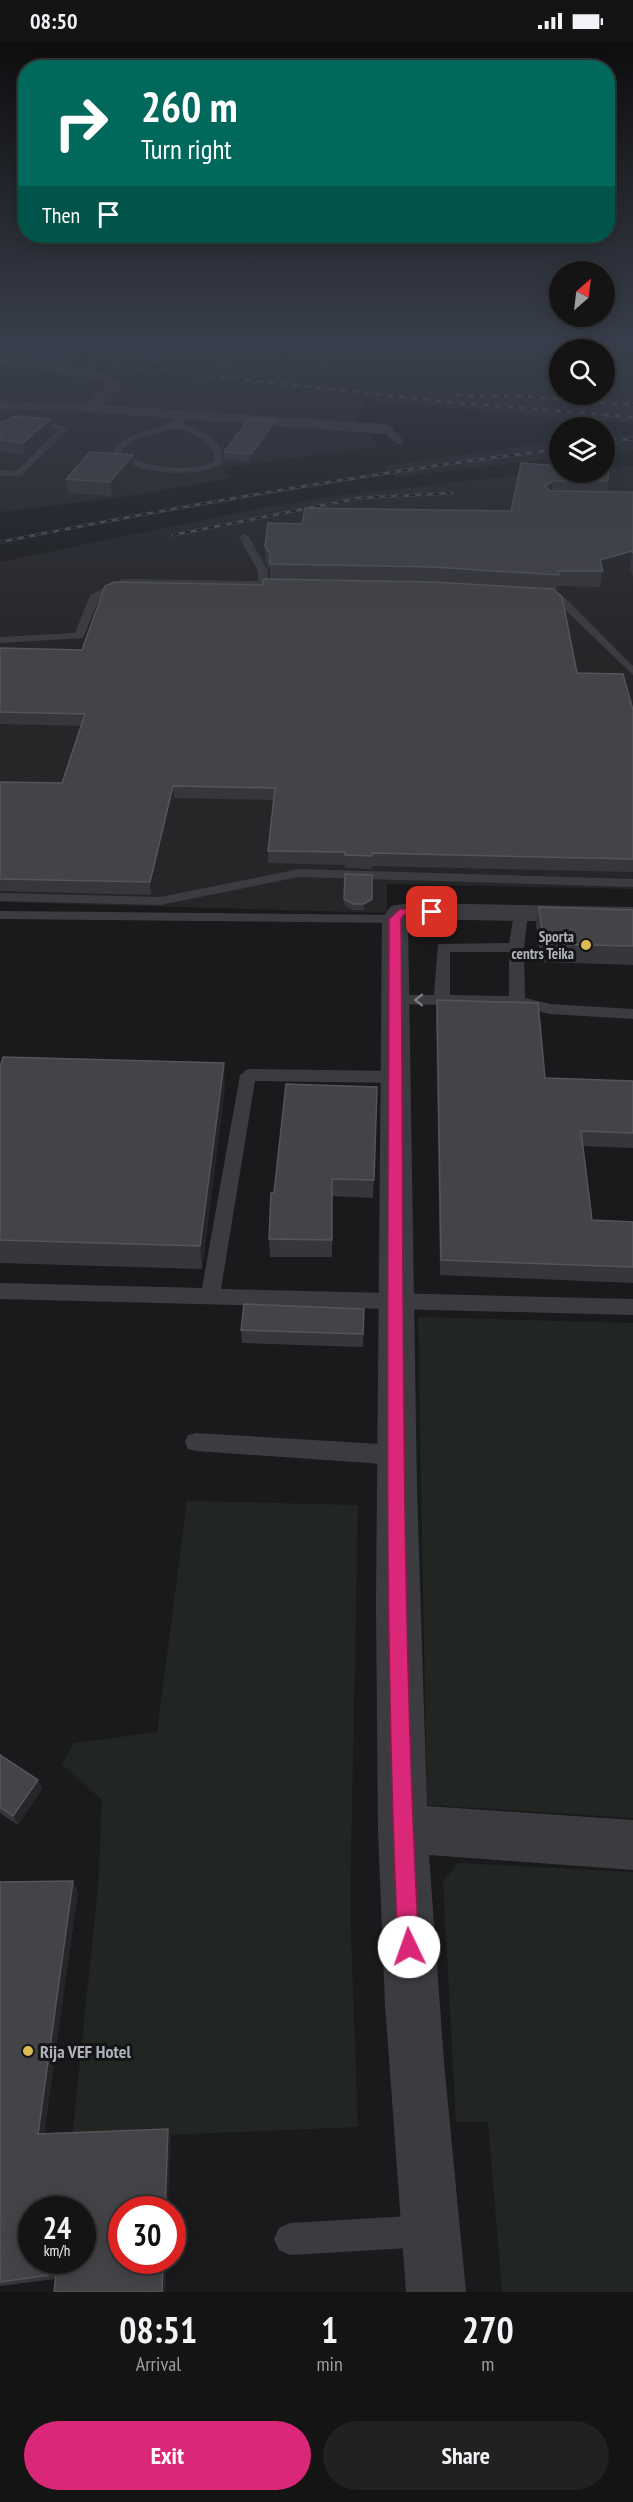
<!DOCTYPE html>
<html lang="en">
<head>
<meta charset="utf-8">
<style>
	:root { --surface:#141415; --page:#212122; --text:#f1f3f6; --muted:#9d9ea0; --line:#333334; --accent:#db2777 }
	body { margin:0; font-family:"PT Sans Narrow",sans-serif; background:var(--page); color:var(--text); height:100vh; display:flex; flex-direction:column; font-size:22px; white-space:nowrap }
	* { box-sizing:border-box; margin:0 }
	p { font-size:20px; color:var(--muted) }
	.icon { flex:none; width:33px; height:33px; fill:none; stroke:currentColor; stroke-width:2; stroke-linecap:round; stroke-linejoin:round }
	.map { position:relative; height:2250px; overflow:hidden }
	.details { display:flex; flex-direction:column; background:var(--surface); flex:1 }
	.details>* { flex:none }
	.hud { position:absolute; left:18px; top:18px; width:597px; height:183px; border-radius:24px; box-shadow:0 3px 15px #0003,0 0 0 2px var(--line); background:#00695c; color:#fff; overflow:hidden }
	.needle { width:39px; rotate:28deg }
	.fabs { position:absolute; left:549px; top:219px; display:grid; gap:12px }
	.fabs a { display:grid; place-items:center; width:66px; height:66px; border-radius:50%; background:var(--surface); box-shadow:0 3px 15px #0003,0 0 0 2px var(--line); font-size:30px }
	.speed { position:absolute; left:18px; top:2154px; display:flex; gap:12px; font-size:30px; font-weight:700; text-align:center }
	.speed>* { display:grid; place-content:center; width:78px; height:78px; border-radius:50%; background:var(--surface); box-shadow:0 3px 15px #0003,0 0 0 2px var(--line); line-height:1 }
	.speed small { font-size:15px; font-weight:400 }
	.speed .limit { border:9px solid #d22; background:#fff; color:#111 }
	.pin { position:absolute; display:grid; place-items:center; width:51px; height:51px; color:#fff; margin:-26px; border-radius:12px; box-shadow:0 3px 9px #0006 }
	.me { position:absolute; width:66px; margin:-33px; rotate:357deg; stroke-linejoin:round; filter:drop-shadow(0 0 4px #0008) }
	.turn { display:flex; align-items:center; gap:21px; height:126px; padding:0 24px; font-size:27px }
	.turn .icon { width:78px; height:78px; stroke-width:2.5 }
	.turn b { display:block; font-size:42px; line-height:51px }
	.then { display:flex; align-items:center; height:57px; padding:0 24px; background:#0003; gap:12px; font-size:22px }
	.eta { display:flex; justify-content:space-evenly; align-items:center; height:102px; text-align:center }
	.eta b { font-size:36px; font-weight:700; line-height:42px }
	.button { display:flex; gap:12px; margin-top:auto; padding:12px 24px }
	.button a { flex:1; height:69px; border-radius:36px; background:var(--accent); color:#fff; font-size:24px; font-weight:700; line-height:69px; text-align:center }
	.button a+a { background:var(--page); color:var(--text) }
	.status { display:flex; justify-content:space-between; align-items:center; height:42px; padding:0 30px; background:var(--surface); direction:ltr }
	.status svg { height:16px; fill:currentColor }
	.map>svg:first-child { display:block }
</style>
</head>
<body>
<div class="status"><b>08:50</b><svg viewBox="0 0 49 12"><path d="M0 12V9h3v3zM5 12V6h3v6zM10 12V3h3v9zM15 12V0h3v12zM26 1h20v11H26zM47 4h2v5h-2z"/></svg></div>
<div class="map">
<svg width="633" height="2250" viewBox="0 0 633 2250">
	<rect width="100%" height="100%" fill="#1a1a1c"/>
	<g fill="#262629" fill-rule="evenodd">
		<path d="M 0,299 L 633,299 L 633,381 L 532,374 L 365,358 L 354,390 L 368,391 L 379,404 L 222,426 L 231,436 L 129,454 L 0,470 L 0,322 L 74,325 L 75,322 L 0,313 L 0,309 L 146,325 L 0,306 ZM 560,308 L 604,308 L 604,352 L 560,352 Z"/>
		<polygon points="633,392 633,408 605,411 605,395"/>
		<polygon points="559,399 559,416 395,435 381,424"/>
		<polygon points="633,424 633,847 387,842 387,871 0,860 0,520 261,466 343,453 519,433 604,430 605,426"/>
	</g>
	<g fill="#212622">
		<polygon points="418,1275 633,1281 633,1776 427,1763"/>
		<polygon points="187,1459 358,1463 350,1864 358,2085 72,2097 98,1844 102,1758 62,1722 74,1701 157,1690"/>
		<polygon points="458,1821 633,1830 633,2250 502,2250 488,2080 456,2080 443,1840"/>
	</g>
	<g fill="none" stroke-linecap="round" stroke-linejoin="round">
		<g fill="#3c3c40" fill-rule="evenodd">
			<polygon points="339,299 323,326 319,324 329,304 279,308 275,306"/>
			<path d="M 183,371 L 190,373 L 182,382 C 199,387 227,399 222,422 C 196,437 132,433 112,410 C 135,381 160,395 183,371 ZM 176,386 C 194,391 213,398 215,419 C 194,431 139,426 121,410 L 132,398 Z"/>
			<polygon points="32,377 69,386 21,434 0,434 0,428 16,429 59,387 23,382 0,390 0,385 15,379"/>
			<polygon points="383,385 389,385 403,398 403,402 397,402 383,389"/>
			<polygon points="244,492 249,495 268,529 268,540 289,541 289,545 125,543 99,557 83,596 0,601 0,595 75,591 90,553 123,537 258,539 258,529 239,495"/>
			<polygon points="537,551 560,551 633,624 633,633 553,556 537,555"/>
			<polygon points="299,827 633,837 633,845 299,835 160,863 0,859 0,851 160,855"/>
			<path d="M 521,868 L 528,872 L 524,906 L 525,956 L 550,962 L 633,967 L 633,977 L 550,972 L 517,964 L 390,962 L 388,958 L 390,954 L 396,953 L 434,953 L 438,902 L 509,901 L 514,872 ZM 450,910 L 509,910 L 509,954 L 450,953 Z"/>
			<polygon points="0,869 395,873 402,877 395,881 0,877"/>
			<polygon points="248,1027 396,1029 404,1035 396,1041 255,1039 221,1247 633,1257 633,1273 0,1257 0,1241 202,1246 240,1033"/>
			<polygon points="196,1391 397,1403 405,1406 408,1413 405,1420 397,1423 196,1409 188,1407 185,1400 188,1393"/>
			<polygon points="426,2173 437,2178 442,2189 437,2200 426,2205 290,2213 279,2208 274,2197 279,2186 290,2181"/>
		</g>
		<g fill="#3c3c40" fill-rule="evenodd">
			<path d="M 0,314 C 25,318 111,323 122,344 L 102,363 L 386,382 L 394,387 L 386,392 L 88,370 L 0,367 L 0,359 L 85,362 L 108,344 L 95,337 L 0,322 Z"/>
			<polygon points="410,861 633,865 633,881 408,877 417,1447 427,1764 633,1778 633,1828 429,1813 444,2020 466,2250 406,2250 385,1962 378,1789 376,1561 382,877 391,864"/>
		</g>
		<defs>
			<g id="rail">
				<polyline points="180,299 203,316 249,332"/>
				<polyline points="0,311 448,360 633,375"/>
				<polyline points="124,312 174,322"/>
				<polyline points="107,313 131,317"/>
				<polyline points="450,353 539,355 633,363"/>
				<polyline points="604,399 633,397"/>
				<polyline points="173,493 359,456 452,451"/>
				<path d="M 0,500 C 186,463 372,430 560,407"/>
			</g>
		</defs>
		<use href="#rail" stroke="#4f5055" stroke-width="3"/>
		<use href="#rail" stroke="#151517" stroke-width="2" stroke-dasharray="6" stroke-linecap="butt"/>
	</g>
	<g fill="#37363a">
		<polygon points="0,299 137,299 108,311 96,313 31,300"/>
		<polygon points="200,299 312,299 304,300 304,308 275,322 215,313"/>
		<polygon points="338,299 386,299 383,312 376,322 335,321 335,309"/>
		<polygon points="50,377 52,389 25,413 0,410 0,380"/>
		<polygon points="275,379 275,386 251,420 224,418 224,410"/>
		<polygon points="521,421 608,439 607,449 633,450 633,535 630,524 602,532 600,545 557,544 557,549 555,548 577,631 633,668 633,830 372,824 372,827 345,826 345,823 268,821 268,809 273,758 174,756 151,853 0,849 0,740 62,741 81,684 0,682 0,606 82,608 263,543 270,537 270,528 265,519 265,504 302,482 511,469"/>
		<polygon points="134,427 112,454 68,451 66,437"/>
		<polygon points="345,832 372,864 364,868 352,868 344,863"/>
		<polygon points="539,865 633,868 633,923 541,920 536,883"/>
		<polygon points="437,958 545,1036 633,1039 633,1106 583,1104 592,1178 633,1180 633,1241 440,1233 436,973"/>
		<polygon points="0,1025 225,1044 202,1227 0,1221"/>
		<polygon points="377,1045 373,1156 332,1154 332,1215 270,1215 269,1197 274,1151"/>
		<polygon points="364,1267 363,1305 242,1301 241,1288"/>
		<polygon points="0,1713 38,1738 42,1747 18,1783 0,1771"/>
		<polygon points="0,1840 78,1849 44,2091 171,2093 122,2218 166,2218 165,2250 54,2250 55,2237 0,2244"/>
	</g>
	<g fill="#262528">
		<polygon points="4,299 31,299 31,300 0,314 0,301"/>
		<polygon points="103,299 137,299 108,311 96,313 95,301"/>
		<polygon points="236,299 312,299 304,300 304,308 275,322 275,310 247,306"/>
		<polygon points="384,299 386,299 383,312 376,322 376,310"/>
		<polygon points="50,377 52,389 25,413 23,401"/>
		<polygon points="275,379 275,386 251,420 251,412"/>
		<polygon points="133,413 134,427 112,454 110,440"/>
		<polygon points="553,439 551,454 545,444"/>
		<polygon points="632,509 630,524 602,532 603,529 600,518"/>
		<polygon points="173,744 174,756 151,853 150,840"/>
		<polygon points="372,857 372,864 364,868 364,862"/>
		<polygon points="224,1021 225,1044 202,1227 200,1204"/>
		<polygon points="38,1738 42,1747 18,1783 13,1774"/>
		<polygon points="73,1839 78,1849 43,2098 38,2092"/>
		<polygon points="168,2087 171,2093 168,2168 165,2168"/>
		<polygon points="163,2218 166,2218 165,2250 162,2250"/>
	</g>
	<g fill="#444347" stroke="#545559" stroke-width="1.5" fill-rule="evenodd">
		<polygon points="87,299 103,299 95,301"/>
		<polygon points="213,299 241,299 242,300 297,299 275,310 214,300"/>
		<polygon points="338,299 384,299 376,310 335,309"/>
		<polygon points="17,374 50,377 23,401 0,398 0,380"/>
		<polygon points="249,377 275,379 251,412 224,410"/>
		<polygon points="90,410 133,413 110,440 66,437"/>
		<polygon points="521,421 560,424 560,430 604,430 604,427 609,427 608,439 553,439 545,444 550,449 633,450 633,511 632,509 600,518 603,529 558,529 559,533 433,525 270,522 270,512 265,504 268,481 302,482 305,466 511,469"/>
		<polygon points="263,537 433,540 553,547 562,555 577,631 623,632 633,668 633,817 372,811 372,814 345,813 345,810 268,809 275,746 173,744 150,840 0,837 0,740 62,741 85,672 0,670 0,606 82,608 105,544 114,540 263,543"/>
		<polygon points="345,832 372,833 372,857 364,862 353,862 344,857"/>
		<polygon points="539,865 633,868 633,904 544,902"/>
		<polygon points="437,958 538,961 545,1036 633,1039 633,1091 581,1089 592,1178 633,1180 633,1225 441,1218"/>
		<polygon points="3,1015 224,1021 200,1204 0,1198 0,1025"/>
		<polygon points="286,1042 377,1045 374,1138 332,1137 332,1198 269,1197 271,1151 274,1151"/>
		<polygon points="244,1262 364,1267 363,1292 241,1288"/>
		<polygon points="0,1713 38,1738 13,1774 0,1765"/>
		<path d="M 73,1839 L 38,2092 L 168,2087 L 165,2168 L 122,2168 L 122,2218 L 163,2218 L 162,2250 L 54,2250 L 56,2232 L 0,2240 L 0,1840 ZM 32,2168 L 82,2168 L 82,2218 L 32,2218 Z"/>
	</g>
	<defs><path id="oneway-chevron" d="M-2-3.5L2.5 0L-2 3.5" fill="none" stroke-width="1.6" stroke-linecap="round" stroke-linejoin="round" transform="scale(1.5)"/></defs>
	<use stroke="#7b7c83" href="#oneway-chevron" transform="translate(419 958) rotate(-180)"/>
	<linearGradient id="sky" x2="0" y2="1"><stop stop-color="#0e0e0f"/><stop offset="0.49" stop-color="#383e4b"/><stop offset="1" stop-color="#383e4b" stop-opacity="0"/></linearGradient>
	<rect width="633" height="614" fill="url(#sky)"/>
	<path fill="#db2777" stroke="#8e194d" stroke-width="1.5" d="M 432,867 L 438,870 L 436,872 L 404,873 L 401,877 C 404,1220 400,1563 419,1905 L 416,1913 L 409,1916 L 401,1913 L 398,1905 C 382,1563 389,1219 389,877 L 400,867 Z"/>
	<g fill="#dcbc52" stroke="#151517" stroke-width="2">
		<circle cx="586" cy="903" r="6"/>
		<circle cx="28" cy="2009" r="6"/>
	</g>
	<g text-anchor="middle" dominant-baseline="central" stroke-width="6" stroke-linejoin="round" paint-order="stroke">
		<g font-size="15" font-weight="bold" fill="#aeb1ba" stroke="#151517" text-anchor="end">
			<text x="574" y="894">Sporta<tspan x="574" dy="17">centrs Teika</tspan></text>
		</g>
		<g font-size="18" font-weight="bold" fill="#aeb1ba" stroke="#151517" text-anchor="start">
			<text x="40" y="2009">Rija VEF Hotel</text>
		</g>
	</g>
</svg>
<div class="fabs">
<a><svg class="needle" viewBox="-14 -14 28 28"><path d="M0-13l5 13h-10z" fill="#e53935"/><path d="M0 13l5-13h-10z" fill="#9d9ea0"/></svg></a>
<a><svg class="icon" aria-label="search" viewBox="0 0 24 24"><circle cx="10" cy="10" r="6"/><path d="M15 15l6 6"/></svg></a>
<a><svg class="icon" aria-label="layers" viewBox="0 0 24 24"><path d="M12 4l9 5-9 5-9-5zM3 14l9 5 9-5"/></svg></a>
</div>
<div class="speed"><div>24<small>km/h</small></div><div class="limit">30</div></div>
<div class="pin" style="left:432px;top:870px;background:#d93025"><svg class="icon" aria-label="arrive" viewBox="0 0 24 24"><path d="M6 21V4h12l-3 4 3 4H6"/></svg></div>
<svg class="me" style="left:409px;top:1905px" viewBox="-20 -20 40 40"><circle r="19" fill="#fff"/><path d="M0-13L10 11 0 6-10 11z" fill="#db2777"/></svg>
<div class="hud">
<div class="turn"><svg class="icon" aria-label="right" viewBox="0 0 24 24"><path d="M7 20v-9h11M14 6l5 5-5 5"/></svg><div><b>260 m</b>Turn right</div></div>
<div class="then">Then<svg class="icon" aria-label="arrive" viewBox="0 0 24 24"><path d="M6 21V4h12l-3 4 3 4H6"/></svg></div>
</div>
</div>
<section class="details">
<div class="eta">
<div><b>08:51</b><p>Arrival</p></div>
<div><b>1</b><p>min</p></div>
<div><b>270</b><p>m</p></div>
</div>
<div class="button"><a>Exit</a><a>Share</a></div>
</section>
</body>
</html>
